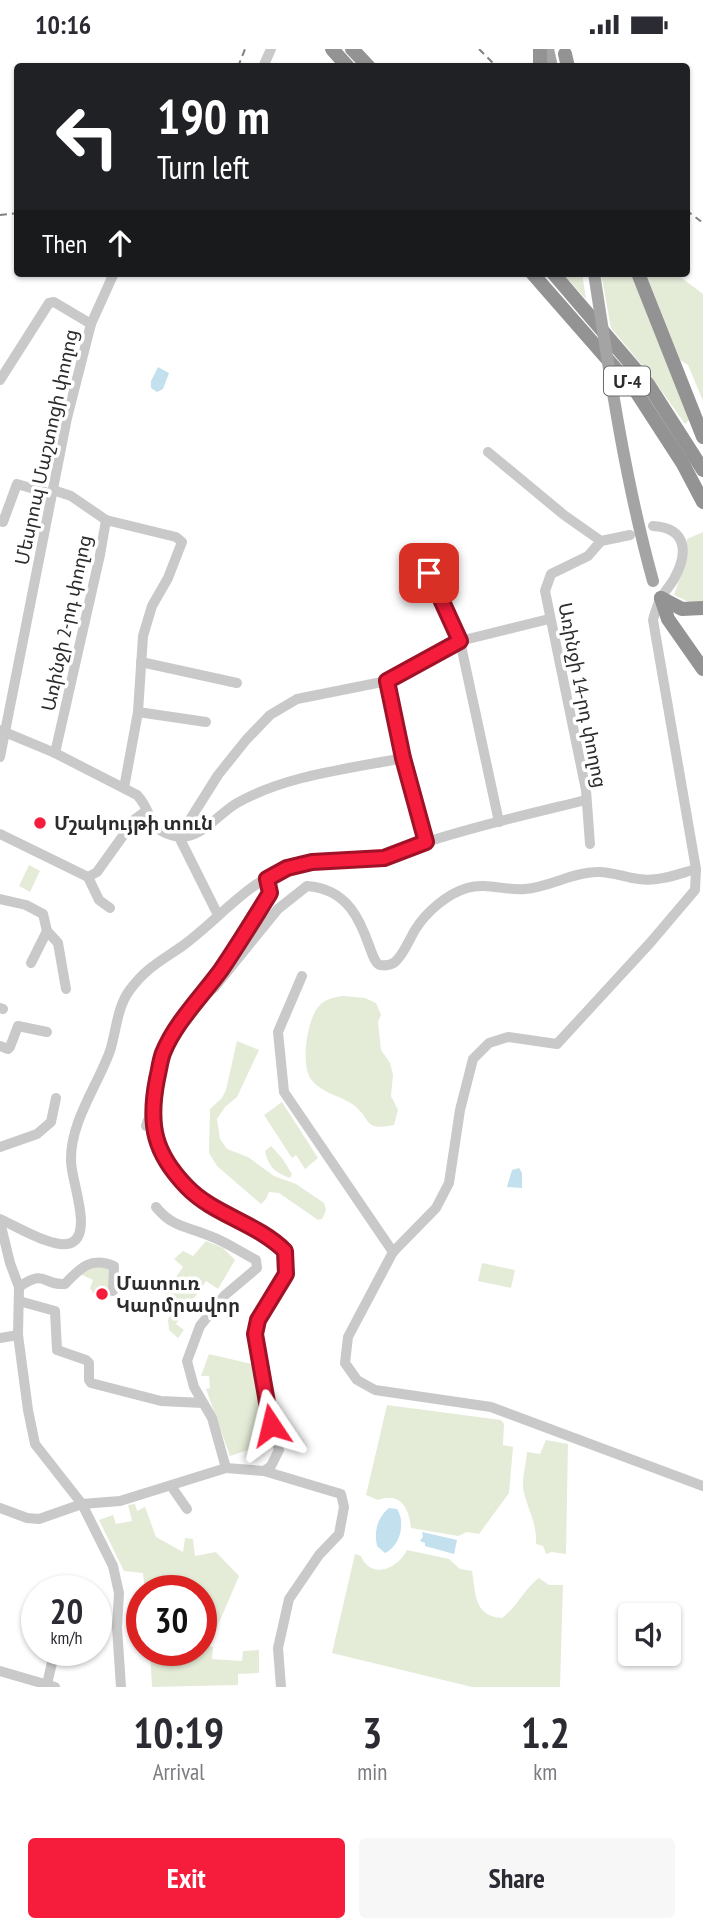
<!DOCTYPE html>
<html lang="en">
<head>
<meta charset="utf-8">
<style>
	:root { --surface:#fff; --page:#f7f7f7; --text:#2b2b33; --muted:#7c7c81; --accent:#f61c3c }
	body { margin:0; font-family:"PT Sans Narrow","Noto Sans Armenian",sans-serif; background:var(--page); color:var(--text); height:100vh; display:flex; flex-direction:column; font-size:26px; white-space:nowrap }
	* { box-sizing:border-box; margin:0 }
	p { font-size:23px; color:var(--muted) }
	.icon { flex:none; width:38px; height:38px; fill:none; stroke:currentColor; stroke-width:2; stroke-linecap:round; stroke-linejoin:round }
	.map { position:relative; height:1638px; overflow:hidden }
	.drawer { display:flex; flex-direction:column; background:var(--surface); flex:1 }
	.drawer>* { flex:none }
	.guide { position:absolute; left:14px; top:14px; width:676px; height:214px; border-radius:7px; box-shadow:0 2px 5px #0004; background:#202124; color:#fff; overflow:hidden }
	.buttons { position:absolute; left:618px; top:1554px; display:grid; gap:14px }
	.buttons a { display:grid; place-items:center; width:63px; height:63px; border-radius:7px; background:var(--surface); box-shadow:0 2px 5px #0004; font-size:35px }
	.speed { position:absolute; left:21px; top:1526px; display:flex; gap:14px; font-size:35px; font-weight:700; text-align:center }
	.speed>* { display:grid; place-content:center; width:91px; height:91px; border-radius:50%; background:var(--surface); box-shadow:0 2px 5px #0004; line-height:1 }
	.speed small { font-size:18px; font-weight:400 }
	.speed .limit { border:10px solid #d22; background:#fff; color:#111 }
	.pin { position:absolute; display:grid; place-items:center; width:60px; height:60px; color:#fff; margin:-30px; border-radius:14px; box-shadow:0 4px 10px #0006 }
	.me { position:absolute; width:77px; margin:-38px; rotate:350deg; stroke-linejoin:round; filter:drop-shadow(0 0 5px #0008) }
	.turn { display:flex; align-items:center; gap:24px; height:147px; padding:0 28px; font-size:32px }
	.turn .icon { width:91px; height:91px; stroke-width:2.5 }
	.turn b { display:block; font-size:49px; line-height:60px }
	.then { display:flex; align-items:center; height:66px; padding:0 28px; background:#0003; gap:14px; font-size:26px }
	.eta { display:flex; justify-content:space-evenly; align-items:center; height:119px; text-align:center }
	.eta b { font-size:42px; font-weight:800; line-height:49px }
	.action { display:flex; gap:14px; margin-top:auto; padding:14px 28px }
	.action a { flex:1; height:80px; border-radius:7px; background:var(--accent); color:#fff; font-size:28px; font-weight:800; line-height:80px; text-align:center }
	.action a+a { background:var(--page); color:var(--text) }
	.status { display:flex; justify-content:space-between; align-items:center; height:49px; padding:0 35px; background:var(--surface); direction:ltr }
	.status svg { height:19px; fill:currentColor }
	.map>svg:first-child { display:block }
</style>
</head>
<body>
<div class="status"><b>10:16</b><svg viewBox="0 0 49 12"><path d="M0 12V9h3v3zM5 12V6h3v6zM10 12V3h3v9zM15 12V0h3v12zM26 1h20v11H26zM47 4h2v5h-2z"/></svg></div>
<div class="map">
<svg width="703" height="1638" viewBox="0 0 703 1638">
	<rect width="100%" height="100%" fill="#fff"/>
	<g fill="#e4ecd8">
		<polygon points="562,224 582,224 586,250"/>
		<polygon points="601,224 632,224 689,371 685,375 651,327 611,279"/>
		<polygon points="646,224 675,224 703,245 703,352 688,316 680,311"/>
		<polygon points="703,483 703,553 689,553 674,546 675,543 684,518 687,490"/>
		<polygon points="29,816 40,822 30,843 19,837"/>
		<path d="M 343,947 L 365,949 L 376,954 L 381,966 L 378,973 L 381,1001 L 390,1014 L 393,1026 L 391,1047 L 398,1061 L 394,1076 C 364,1082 372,1072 355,1057 C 341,1046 321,1045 310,1029 C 301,1013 307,970 319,957 C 325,950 334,948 343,947 Z"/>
		<polygon points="237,992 259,1001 237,1048 225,1058 217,1070 220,1090 227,1100 248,1108 274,1127 296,1135 324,1154 326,1161 322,1170 318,1171 279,1144 269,1143 266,1150 261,1155 217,1117 209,1104 210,1060 222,1049 226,1041"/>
		<polygon points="282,1053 318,1109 305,1120 296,1106 292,1109 264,1066"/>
		<path d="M 271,1097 L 282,1109 L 292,1125 L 290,1129 C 275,1124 268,1117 265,1102 Z"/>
		<polygon points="206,1192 223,1199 235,1211 218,1240 206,1232 176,1275 184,1281 178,1289 169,1281 168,1271 178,1254 165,1244 183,1218 174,1210 183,1202 193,1207"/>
		<polygon points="482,1214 515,1221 511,1239 478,1232"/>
		<polygon points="88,1217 113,1218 111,1237 103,1251 95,1247 90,1239 93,1231 80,1225"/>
		<polygon points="209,1305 256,1316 275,1392 230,1407 206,1340 210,1339 209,1327 201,1327"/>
		<path d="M 387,1356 L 501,1371 L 504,1375 L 503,1396 L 513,1398 L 509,1444 L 479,1485 L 467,1483 L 458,1487 L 411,1479 C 409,1458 400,1443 378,1451 L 366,1446 Z"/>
		<path d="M 546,1391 L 568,1395 L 566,1505 L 552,1503 L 546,1505 L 543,1497 L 536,1495 C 537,1475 529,1463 524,1444 C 521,1432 526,1416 527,1403 L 540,1405 Z"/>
		<polygon points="135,1455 137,1462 145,1458 156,1488 183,1503 185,1489 193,1490 195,1507 216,1503 239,1527 209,1597 213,1598 212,1610 242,1612 243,1602 259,1601 259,1624 238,1625 238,1636 152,1638 150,1601 166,1601 165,1609 179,1609 180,1601 201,1601 201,1542 145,1542 143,1524 124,1522 99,1471 113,1466 116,1475 132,1472 128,1456"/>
		<path d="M 407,1501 L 449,1510 L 460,1520 L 472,1522 C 476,1546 474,1567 502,1569 C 517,1558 524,1540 539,1529 L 549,1536 L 563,1536 L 560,1638 L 472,1638 L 332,1604 L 355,1505 L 361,1507 C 371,1531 398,1520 407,1501 Z"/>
	</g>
	<g fill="#c2e0ee">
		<polygon points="158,318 169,324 163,340 157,343 151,339 151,332"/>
		<polygon points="519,1119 522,1124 522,1139 507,1138 512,1121"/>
		<path d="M 389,1459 L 397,1460 C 406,1474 400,1497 385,1504 L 377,1497 C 374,1482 377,1469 389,1459 Z"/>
		<polygon points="422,1483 457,1491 454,1505 425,1497 425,1494 420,1492 423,1488"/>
	</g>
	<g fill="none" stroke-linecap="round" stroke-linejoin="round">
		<g stroke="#c9c9c9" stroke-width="10">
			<polyline points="263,18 271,0"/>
			<polyline points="0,331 49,254 54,253 91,275"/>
			<polyline points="488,403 564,466 601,492 630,486"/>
			<polyline points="53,441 71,447 106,471 100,506 55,704"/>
			<polyline points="106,471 176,488 182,493 168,529 152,557 143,587 138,663 124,739"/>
			<polyline points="3,473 17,435 52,445"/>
			<polyline points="429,524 460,592 499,773"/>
			<polyline points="141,613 237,634"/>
			<polyline points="387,632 403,709 426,793"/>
			<polyline points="138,663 206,673"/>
			<path d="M 0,681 L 55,704 L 137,746 C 155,765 145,782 179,788 L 218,726 L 246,691 L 270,666 L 297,650 L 387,632 L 460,592 L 549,570"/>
			<polyline points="0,708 67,369 91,275 114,224"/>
			<polyline points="0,785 88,828 97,823 135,770 146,762"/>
			<path d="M 179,788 C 202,789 218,765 237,754 C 287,726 348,720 403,709"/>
			<polyline points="179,788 218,866"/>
			<polyline points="590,795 586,741 545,542 551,525 588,507 601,492"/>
			<polyline points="88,828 99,851 110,859"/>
			<polyline points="0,850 26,856 43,865 47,882 58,894 66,940"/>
			<polyline points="31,914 47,882"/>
			<path d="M 302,927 L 278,983 L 284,1043 L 393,1203 L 436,1159 L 449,1134 L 460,1061 L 473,1010 L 489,994 L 508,988 L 557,995 L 650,894 L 695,841 L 696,820 L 653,571 C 655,564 657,556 661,549 C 664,543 670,537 674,530 C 688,505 688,479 653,477"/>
			<polyline points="213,932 270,843 267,830"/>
			<path d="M 197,953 L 214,939 L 278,860 L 307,837 C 368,841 366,912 380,916 C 386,917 391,916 395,913 C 404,905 409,891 415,881 C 426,863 447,845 467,839 C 486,833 506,842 525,840 C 550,838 573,823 597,823 C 611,822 626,829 639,830 C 659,833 678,825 696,820"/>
			<polyline points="0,959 3,960"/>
			<polyline points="0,997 8,1000 10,998 18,977 47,983"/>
			<path d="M 152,1064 C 154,1078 155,1093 161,1106 C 181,1146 225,1162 261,1184 C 269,1189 282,1195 285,1204 C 297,1230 259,1255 255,1281 C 254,1291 259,1302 260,1312 C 266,1343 269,1371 279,1401 L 271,1417 L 264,1422"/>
			<path d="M 146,1077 C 156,1054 154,1028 162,1005 C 170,984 187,967 200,949"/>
			<polyline points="0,1098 37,1085 51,1073 56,1049"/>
			<path d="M 0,1170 C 16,1177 58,1203 73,1193 C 92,1181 71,1131 71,1112 C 70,1073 97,1038 110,1002 C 116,983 117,959 129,942 C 145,920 159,913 181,898 C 216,873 246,834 287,819 C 318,808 351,814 382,809 C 397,807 412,797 427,793 C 479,776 533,764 586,751"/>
			<polyline points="0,1173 10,1214 19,1238 18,1286 28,1361 35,1395 82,1455 113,1517 119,1544 117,1578 121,1638"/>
			<polyline points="393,1203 348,1288 345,1314 357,1331 375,1341 491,1358 703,1437"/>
			<path d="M 19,1238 C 47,1219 42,1237 65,1235 C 80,1219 91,1207 114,1217 L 113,1242"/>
			<polyline points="19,1252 55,1262 57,1301 86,1311 89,1314 89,1331 91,1334 161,1352 203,1354"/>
			<polyline points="0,1289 18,1286"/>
			<polyline points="226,1419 264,1422 341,1445 344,1458 339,1485 319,1506 289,1550 278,1599 281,1638"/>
			<polyline points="171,1437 187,1460"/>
			<path d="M 0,1459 L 27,1469 L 39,1470 L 82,1455 L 120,1452 L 226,1419 L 212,1369 L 194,1338 L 187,1312 L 200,1277 L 225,1246 L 257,1219 L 256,1211 C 241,1203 226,1193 210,1187 C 187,1177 173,1179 156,1158"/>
			<polyline points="0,1622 55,1638"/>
			<polyline points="47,1635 55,1601"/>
		</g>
		<polyline stroke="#a4a4a4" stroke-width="12" points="548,0 552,18"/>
		<g stroke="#939393" stroke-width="14">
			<polyline points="332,0 348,18"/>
			<polyline points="352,0 369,18"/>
			<polyline points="540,0 540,18"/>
			<polyline points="565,5 568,18"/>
			<polyline points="532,224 637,344 683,415 703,453"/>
			<polyline points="553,224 648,335 703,421"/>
			<polyline points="638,224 703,388"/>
			<polyline points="661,549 668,570 703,620"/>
			<polyline points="661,549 682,560 703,559"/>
		</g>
		<g stroke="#818181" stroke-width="2" stroke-dasharray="7 5" stroke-linecap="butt">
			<polyline points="479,0 497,18"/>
			<polyline points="238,18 245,0"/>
			<polyline points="686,161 703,174"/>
			<polyline points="0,166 18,164"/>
		</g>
		<path stroke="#a4a4a4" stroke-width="12" d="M 594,224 C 610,328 625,431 653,532"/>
	</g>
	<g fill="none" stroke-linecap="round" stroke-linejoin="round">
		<defs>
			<path id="route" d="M 271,1376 L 255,1285 L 258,1271 L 286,1225 L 285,1202 C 257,1174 214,1166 187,1138 C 154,1104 148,1076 157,1030 C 159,1022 160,1012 163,1004 C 175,974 202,947 221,921 C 238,896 254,870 270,844 L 267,830 L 287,819 L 312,813 L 384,809 L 426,793 L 403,709 L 387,632 L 460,592 L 429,524"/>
		</defs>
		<use href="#route" stroke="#a01227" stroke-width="18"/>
		<use href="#route" stroke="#f61c3c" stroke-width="12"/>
	</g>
	<g fill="#f61c3c" stroke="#fff" stroke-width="2.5">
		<circle cx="40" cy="774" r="7"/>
		<circle cx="102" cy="1245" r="7"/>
	</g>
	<g text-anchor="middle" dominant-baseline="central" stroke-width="7" stroke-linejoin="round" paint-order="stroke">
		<rect fill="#fff" stroke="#6b6b6b" stroke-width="2" x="604" y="317.5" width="46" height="29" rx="5"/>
		<g font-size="18" font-weight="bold" fill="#2c2c2c">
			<text x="627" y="332">Մ-4</text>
		</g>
		<g font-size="19" fill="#2c2c2c" stroke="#fff">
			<text transform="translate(46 398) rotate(-78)">Մեսրոպ Մաշտոցի փողոց</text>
			<text transform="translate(66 574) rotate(-78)">Առինջի 2-րդ փողոց</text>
			<text transform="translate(583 646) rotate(79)">Առինջի 14-րդ փողոց</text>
		</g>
		<g font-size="19" font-weight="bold" fill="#2c2c2c" stroke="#fff" text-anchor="start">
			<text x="54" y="774">Մշակույթի տուն</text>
			<text x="116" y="1234">Մատուռ<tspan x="116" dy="22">Կարմրավոր</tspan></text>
		</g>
	</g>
</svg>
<div class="buttons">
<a><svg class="icon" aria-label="sound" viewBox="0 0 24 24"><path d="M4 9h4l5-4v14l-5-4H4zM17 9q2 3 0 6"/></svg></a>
</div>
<div class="speed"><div>20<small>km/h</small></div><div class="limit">30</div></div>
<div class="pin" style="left:429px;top:524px;background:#d93025"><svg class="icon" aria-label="arrive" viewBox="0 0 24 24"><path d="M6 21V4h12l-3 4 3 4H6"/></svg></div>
<svg class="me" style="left:271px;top:1376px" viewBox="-20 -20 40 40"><path d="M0-17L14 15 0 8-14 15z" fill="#f61c3c" stroke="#fff" stroke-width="4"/></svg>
<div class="guide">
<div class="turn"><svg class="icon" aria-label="left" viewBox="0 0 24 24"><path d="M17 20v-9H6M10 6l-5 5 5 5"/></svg><div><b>190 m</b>Turn left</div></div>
<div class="then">Then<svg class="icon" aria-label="ahead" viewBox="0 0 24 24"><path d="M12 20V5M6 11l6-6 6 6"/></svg></div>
</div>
</div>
<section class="drawer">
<div class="eta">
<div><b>10:19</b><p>Arrival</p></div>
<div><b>3</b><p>min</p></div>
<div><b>1.2</b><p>km</p></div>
</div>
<div class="action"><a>Exit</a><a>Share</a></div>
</section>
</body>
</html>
